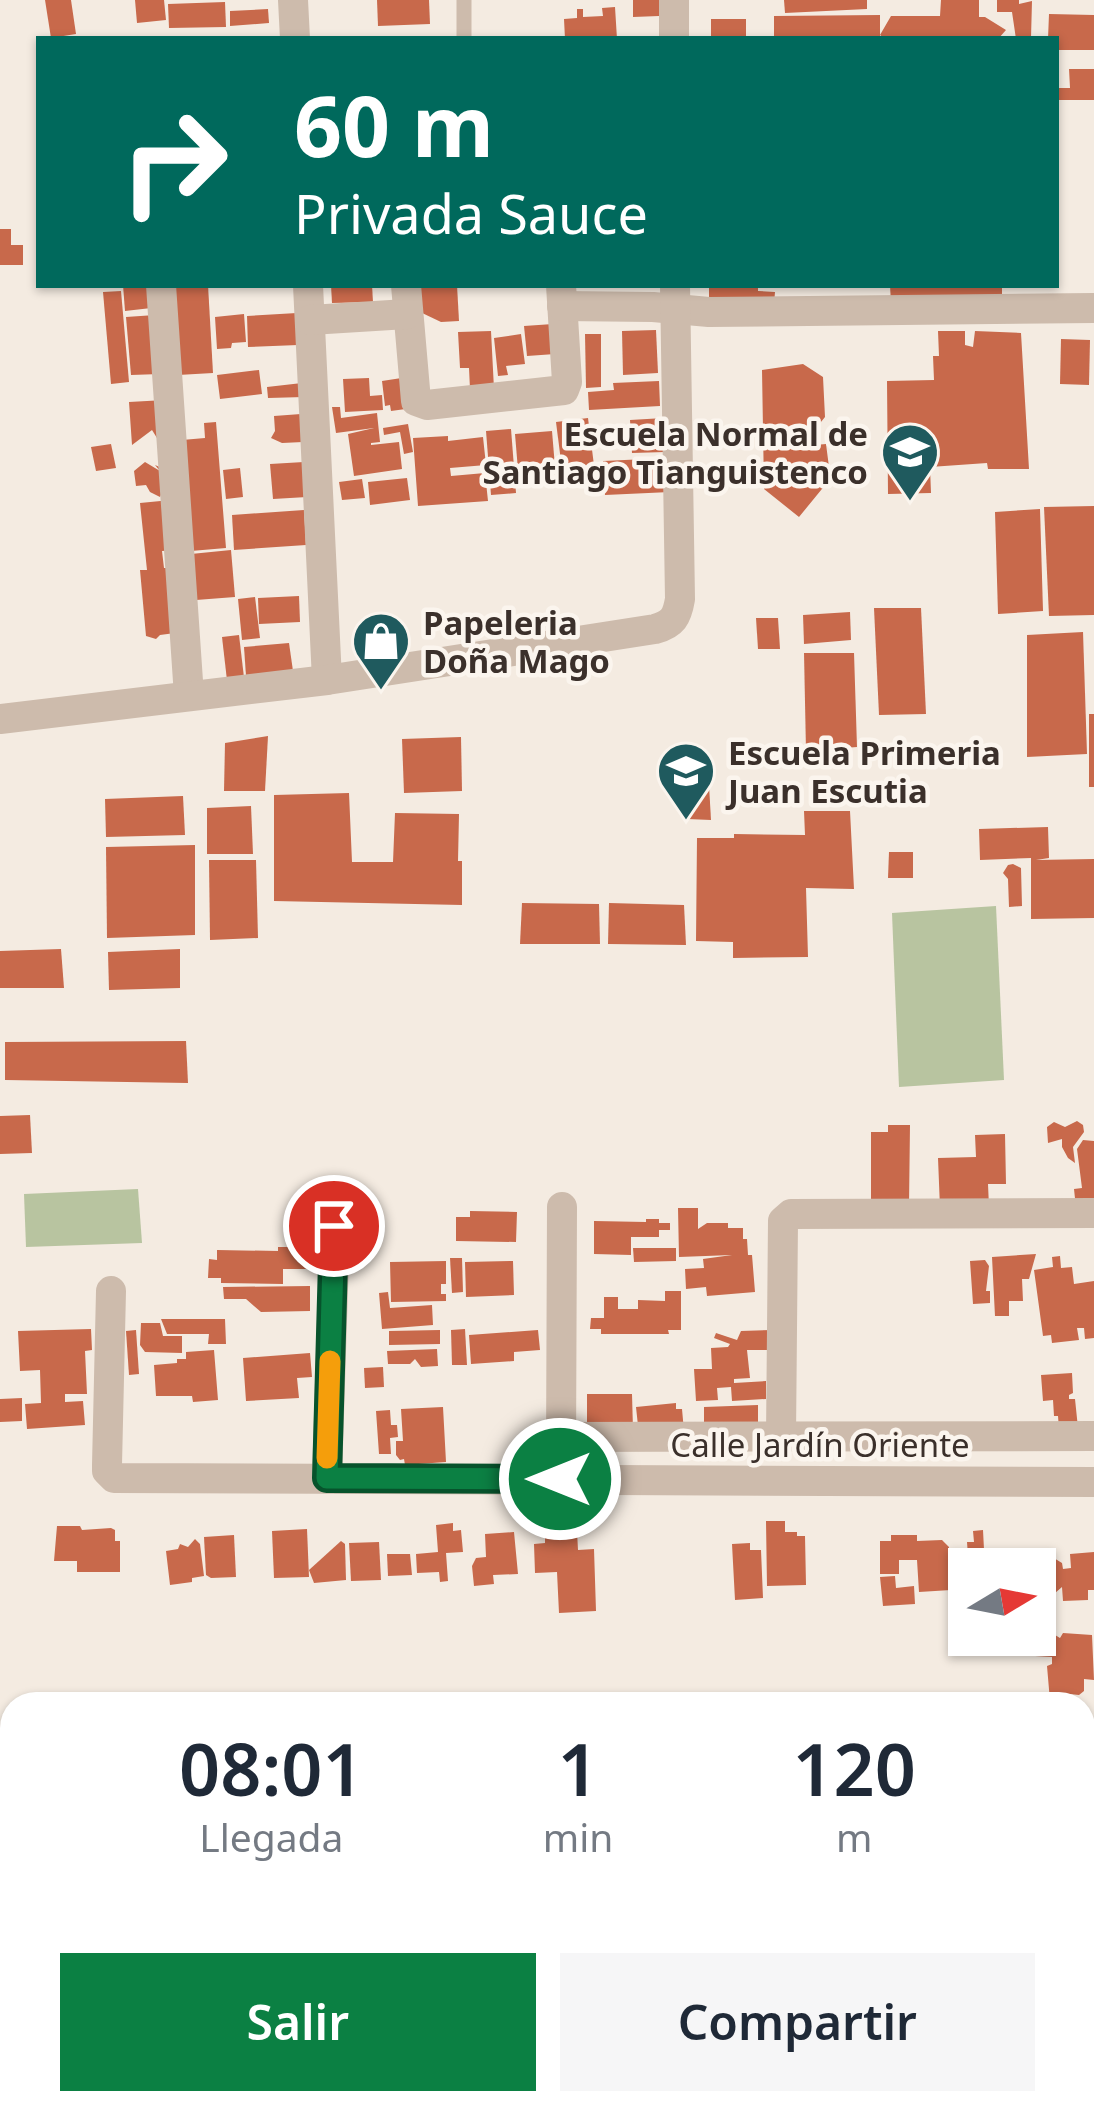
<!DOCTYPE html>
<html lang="es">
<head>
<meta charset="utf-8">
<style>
	:root { --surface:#fff; --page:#f6f6f7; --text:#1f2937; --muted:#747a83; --accent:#0b8043 }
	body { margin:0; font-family:"Noto Sans",sans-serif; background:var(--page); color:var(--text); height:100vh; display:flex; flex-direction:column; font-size:45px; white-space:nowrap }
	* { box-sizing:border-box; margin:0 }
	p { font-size:39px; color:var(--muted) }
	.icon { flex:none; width:66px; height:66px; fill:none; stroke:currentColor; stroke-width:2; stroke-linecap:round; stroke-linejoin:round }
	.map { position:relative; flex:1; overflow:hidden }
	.details { position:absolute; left:0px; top:1692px; width:1095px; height:423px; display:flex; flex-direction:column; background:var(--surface); border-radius:36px 36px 0 0; box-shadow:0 3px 9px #0004 }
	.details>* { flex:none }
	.top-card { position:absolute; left:36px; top:36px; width:1023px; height:252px; border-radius:0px; box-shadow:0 3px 9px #0004; background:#00695c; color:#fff; overflow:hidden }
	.needle { width:78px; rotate:80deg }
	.fabs { position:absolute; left:948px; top:1548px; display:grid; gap:24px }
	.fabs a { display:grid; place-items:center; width:108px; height:108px; border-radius:0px; background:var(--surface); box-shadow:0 3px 9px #0004; font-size:60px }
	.pin { position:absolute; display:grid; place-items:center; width:102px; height:102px; color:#fff; margin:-51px; border:6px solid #fff; border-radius:50%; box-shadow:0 3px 12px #0007 }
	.me { position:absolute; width:132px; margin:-66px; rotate:270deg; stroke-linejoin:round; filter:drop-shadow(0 0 9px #0008) }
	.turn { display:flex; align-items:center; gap:42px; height:252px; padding:0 60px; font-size:54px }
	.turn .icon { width:156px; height:156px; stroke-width:2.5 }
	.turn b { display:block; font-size:84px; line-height:102px }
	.eta { display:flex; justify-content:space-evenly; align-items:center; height:204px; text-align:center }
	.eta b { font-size:72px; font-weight:600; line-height:84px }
	.button { display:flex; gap:24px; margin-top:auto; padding:24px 60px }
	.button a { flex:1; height:138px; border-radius:0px; background:var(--accent); color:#fff; font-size:48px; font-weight:600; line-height:138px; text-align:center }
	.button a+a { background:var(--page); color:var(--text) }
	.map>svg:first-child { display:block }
</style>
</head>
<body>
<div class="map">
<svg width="1094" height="2113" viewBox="0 0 1094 2113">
	<rect width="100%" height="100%" fill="#f4ebe1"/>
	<g fill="#b8c4a0">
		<polygon points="996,906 1004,1080 899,1087 892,913"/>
		<polygon points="138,1189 142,1243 26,1247 24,1194"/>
	</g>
	<g fill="#c8694b">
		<polygon points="45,0 71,0 76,34 51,38"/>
		<polygon points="135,0 164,0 166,20 137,23"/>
		<polygon points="377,0 429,0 430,24 378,26"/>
		<polygon points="633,0 659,0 659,16 633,17"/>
		<polygon points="784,0 867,0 867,9 785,13"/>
		<polygon points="941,0 979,0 979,17 985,17 1006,30 998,39 885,39 880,35 891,16 940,16"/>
		<polygon points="997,0 1019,0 1019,4 1032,1 1031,38 1016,39 1012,12 997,12"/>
		<polygon points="225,2 226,27 169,28 168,4"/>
		<polygon points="615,7 617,39 565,39 564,19 577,18 577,9 583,9 583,17 603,16 602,8"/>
		<polygon points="268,9 269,23 230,26 230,11"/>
		<polygon points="1049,14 1094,15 1094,50 1056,50 1056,39 1048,39"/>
		<polygon points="880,15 880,39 774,39 774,16"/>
		<rect x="711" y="19" width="35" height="20"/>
		<polygon points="1069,69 1094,69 1094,100 1056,100 1056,88 1070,88"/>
		<polygon points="0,229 11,229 11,245 23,245 23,265 0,265"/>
		<polygon points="123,285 154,285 160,307 125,311"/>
		<polygon points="173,285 208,285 213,373 178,375"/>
		<polygon points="331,285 372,285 373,302 332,303"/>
		<polygon points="418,285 457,285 459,321 441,322 420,312"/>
		<polygon points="709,285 758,285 758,291 775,292 774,304 709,303"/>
		<polygon points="890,285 1002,285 1002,302 891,304"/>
		<polygon points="121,291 129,382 111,384 103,292"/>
		<polygon points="297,313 298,345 248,347 247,316"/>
		<polygon points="244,314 246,342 232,343 231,348 217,349 215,317"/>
		<polygon points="155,315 160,374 131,375 126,317"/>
		<polygon points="553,324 555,354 527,356 524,326"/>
		<polygon points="656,330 658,373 623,375 622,331"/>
		<polygon points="491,331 494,389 470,389 469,368 460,368 458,332"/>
		<polygon points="938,331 965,331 965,345 973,347 975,331 1021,333 1029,469 988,469 987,463 930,467 931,493 888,494 887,381 934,380 933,356 939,356"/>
		<polygon points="521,334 525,364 506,366 508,375 498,376 494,338"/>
		<polygon points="585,334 601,334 601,387 586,388"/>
		<polygon points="1061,339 1090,340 1089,385 1060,384"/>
		<polygon points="803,364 823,377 825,417 808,438 815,445 826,444 829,467 810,467 826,484 799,517 764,489 762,370"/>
		<polygon points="259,370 262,394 220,399 217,375"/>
		<polygon points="408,377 413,408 391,411 390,405 385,406 382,381"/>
		<polygon points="369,378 370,396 382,395 383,410 345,412 343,379"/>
		<polygon points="659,381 660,406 589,410 588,392 614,390 613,383"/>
		<polygon points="302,383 304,397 268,398 267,387"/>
		<polygon points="165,400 157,438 152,430 132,445 129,402"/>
		<polygon points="332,407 340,407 341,418 377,413 380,442 371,443 371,445 399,442 402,469 354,476 348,434 374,428 336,433"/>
		<polygon points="301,414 303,442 282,443 271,438 275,431 274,416"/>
		<polygon points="588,418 596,481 564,485 556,422"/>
		<polygon points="664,418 665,452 632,453 630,420"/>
		<polygon points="216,422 226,548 191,551 182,440 205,438 204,423"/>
		<polygon points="408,424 413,452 404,454 400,432 384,435 383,428"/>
		<polygon points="511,429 516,493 491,495 486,431"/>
		<polygon points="552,431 556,479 519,482 515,434"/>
		<polygon points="448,436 448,441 483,437 486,465 450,468 451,476 485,473 488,501 418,506 413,438"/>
		<polygon points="111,444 116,468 96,471 91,447"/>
		<polygon points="668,458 670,492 605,495 603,461"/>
		<polygon points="145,462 160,471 155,465 171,472 160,497 150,492 146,485 136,486 134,471"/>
		<polygon points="304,462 307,497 273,499 270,464"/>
		<polygon points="240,468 243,497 226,499 223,470"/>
		<polygon points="407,478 410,500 370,505 368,482"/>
		<polygon points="362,479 365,498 342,500 339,482"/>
		<polygon points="171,500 176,550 162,551 164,568 169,568 175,633 160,635 156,639 146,636 140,570 147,570 140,503"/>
		<polygon points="1094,506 1094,615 1049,616 1044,507"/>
		<polygon points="1040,509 1043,611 998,614 995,512"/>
		<polygon points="304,510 306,545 234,550 232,515"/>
		<polygon points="231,550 235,597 196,600 191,554"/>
		<polygon points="299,596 300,622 259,624 258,598"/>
		<polygon points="255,597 260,638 242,640 238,599"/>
		<polygon points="874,608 921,608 926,714 879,715"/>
		<polygon points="850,612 851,640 804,644 803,615"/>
		<polygon points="756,618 778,618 780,649 758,649"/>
		<polygon points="1083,632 1087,754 1027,757 1027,635"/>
		<polygon points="239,635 245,686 228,689 222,637"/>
		<polygon points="289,643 293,671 246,676 244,647"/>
		<polygon points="804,653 854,653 857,747 806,751"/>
		<rect x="1089" y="714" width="5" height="73"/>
		<polygon points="268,736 265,791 224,791 225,743"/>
		<polygon points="461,737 462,791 404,793 402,739"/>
		<polygon points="688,785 709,785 711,820 687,819"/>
		<polygon points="349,793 352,862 393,862 395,813 459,814 458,861 462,861 462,905 274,901 274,795"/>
		<polygon points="183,796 185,835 106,837 105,799"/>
		<polygon points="251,806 253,854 207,854 207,808"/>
		<polygon points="804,811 850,811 854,889 806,888 808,957 733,958 733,942 696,941 697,838 734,838 734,834 805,835"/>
		<polygon points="1048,827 1049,858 1036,860 1094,859 1094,918 1031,919 1031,858 980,860 979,829"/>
		<polygon points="195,845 195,935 107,938 106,847"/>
		<polygon points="889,852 913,852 913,878 888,878"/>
		<polygon points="209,860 256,860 258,938 210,940"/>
		<polygon points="1013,864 1021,868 1022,906 1009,907 1008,879 1003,873 1008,865"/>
		<polygon points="522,903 599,904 600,944 520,944"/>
		<polygon points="609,903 684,905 686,945 608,944"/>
		<polygon points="61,949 64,988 0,988 0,951"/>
		<polygon points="180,949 180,988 109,990 108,952"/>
		<polygon points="186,1041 188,1083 5,1080 5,1042"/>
		<polygon points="30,1115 32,1153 0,1154 0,1116"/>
		<polygon points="1077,1121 1083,1125 1084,1132 1073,1147 1075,1163 1068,1158 1062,1147 1062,1139 1048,1143 1047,1127 1054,1122 1065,1127"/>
		<polygon points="888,1125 910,1125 909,1206 871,1206 871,1132 888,1132"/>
		<polygon points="1005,1134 1006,1184 988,1184 989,1207 940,1208 938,1158 976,1157 975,1135"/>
		<polygon points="1083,1140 1094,1141 1094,1208 1076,1208 1074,1189 1082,1188 1077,1149"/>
		<polygon points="678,1208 698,1208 698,1229 707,1223 728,1223 728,1228 743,1228 743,1239 747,1239 748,1255 752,1255 755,1292 707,1296 706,1287 686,1289 685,1269 704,1268 703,1259 732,1255 679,1257"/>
		<polygon points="470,1211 517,1212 516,1242 456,1241 456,1217 470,1217"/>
		<polygon points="646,1219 659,1219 659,1223 670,1223 670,1230 659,1230 659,1237 631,1237 631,1255 594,1254 594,1221 646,1222"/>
		<polygon points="278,1247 315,1247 315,1269 283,1269 283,1284 221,1283 221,1278 208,1278 209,1259 217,1260 217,1250 278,1251"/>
		<polygon points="633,1248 676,1248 676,1261 634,1262"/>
		<polygon points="1036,1254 1029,1279 1022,1279 1023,1301 1009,1301 1009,1316 995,1316 992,1257"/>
		<polygon points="1060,1256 1061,1268 1072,1267 1074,1284 1094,1281 1094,1338 1085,1339 1084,1328 1077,1328 1079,1340 1052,1343 1051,1335 1043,1336 1034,1270 1053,1267 1052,1257"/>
		<polygon points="450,1258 462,1258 463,1292 452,1293"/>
		<polygon points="985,1260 989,1266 986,1291 990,1291 990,1303 973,1304 970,1261"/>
		<polygon points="446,1261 446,1284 441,1284 441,1294 446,1294 446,1301 391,1302 390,1262"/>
		<polygon points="513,1261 514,1295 466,1297 465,1262"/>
		<polygon points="310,1286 310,1311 261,1312 246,1299 224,1299 223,1287"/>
		<polygon points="665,1291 681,1291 681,1330 668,1330 669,1334 601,1334 601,1329 590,1329 591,1318 604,1318 604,1297 618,1297 618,1309 638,1309 638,1300 665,1301"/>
		<polygon points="388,1292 390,1308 432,1305 433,1325 382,1329 379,1293"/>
		<polygon points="161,1319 225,1319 226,1344 208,1344 209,1334 167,1334"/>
		<polygon points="141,1323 160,1323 163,1336 182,1336 182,1353 145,1352 140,1345"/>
		<polygon points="91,1329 92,1350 85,1351 87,1394 65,1394 65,1402 83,1401 85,1425 27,1429 25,1404 41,1403 40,1370 20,1371 18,1331"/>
		<polygon points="465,1329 467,1365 452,1365 451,1330"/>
		<polygon points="136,1330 139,1374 129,1375 126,1331"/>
		<polygon points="440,1330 440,1344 389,1345 389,1331"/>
		<polygon points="538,1330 540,1350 514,1352 514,1361 471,1364 469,1335"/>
		<polygon points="772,1330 773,1350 747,1350 750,1378 734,1379 734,1383 766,1381 766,1399 732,1401 731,1387 717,1388 718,1400 696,1401 694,1369 712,1369 711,1348 728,1347 730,1344 714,1338 716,1333 737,1340 741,1331"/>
		<polygon points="437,1349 438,1366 421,1367 415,1359 410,1364 388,1364 387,1351"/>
		<polygon points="214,1350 218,1400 193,1402 192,1396 156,1396 154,1365 177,1363 177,1359 186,1359 186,1352"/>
		<polygon points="310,1353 312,1377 297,1378 299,1398 246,1401 243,1358"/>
		<polygon points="383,1367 384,1387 365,1388 364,1368"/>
		<polygon points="1072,1373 1073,1393 1069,1395 1069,1399 1075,1399 1078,1428 1059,1429 1058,1416 1054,1416 1053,1400 1043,1401 1041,1375"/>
		<polygon points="587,1394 632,1394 633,1430 587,1431"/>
		<polygon points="22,1398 22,1421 0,1422 0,1399"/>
		<polygon points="676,1403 676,1409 682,1409 684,1431 639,1435 636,1407"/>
		<polygon points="758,1405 758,1434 704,1435 704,1407"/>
		<polygon points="443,1407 446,1462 405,1465 404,1459 400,1460 396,1455 396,1441 403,1441 401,1409"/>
		<polygon points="390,1410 391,1425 397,1425 398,1437 390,1438 391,1454 379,1454 376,1411"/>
		<polygon points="766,1521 785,1521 785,1532 797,1532 797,1536 805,1536 806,1585 767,1586"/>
		<polygon points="453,1523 453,1531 461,1530 463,1552 446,1553 448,1581 440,1582 439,1572 417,1573 416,1554 438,1552 436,1525"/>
		<polygon points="57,1526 80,1526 82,1530 111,1528 115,1530 115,1541 120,1541 120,1572 77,1572 77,1561 54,1561"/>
		<polygon points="307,1529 309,1577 274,1578 272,1531"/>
		<polygon points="983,1530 985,1569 969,1569 969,1597 964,1598 964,1590 955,1590 953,1557 968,1556 967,1542 974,1542 973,1531"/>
		<polygon points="577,1531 578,1550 594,1549 596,1611 559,1613 557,1572 535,1573 534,1544 545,1543 545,1532"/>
		<polygon points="514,1532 518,1574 493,1575 494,1584 474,1586 472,1566 476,1558 486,1557 485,1534"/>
		<polygon points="234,1535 236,1577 211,1578 206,1575 204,1537"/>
		<polygon points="891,1535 917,1535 917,1541 942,1540 949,1547 951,1590 919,1592 917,1560 899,1560 899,1574 880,1574 880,1541 891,1541"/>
		<polygon points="195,1539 200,1544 204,1576 192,1578 192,1582 170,1585 166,1551 178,1549 180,1544 188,1547"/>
		<polygon points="341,1541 345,1544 346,1580 314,1583 309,1570"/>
		<polygon points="379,1542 381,1580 351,1581 349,1543"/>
		<polygon points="750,1543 750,1550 761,1550 763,1598 735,1600 732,1544"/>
		<polygon points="1044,1552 1062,1563 1063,1569 1071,1568 1070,1554 1094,1552 1094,1590 1088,1590 1088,1600 1063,1601 1062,1587 1055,1593 1041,1594 1035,1588 1035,1569 1028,1569 1028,1561"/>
		<polygon points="387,1554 410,1554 412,1575 388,1576"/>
		<polygon points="895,1576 896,1588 914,1586 915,1604 883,1606 880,1577"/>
		<polygon points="1063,1633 1092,1635 1094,1680 1084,1679 1084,1691 1079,1695 1060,1693 1050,1701 1047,1666 1052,1664 1052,1657 1035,1656 1035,1634 1055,1635 1060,1638"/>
		<polygon points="1092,1726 1094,1771 1083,1772 1083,1727"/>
		<polygon points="1094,1868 1094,1954 1083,1954 1083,1869"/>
	</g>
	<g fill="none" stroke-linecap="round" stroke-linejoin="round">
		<polyline stroke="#cdbbac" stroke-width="15" points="464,0 464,39"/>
		<g stroke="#cdbbac" stroke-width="30">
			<polyline points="293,0 295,39"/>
			<polyline points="674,0 674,39"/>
			<polyline points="161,285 189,696"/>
			<polyline points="308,285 327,680"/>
			<polyline points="406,285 416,401 427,405 564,390 567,382 561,285"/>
			<polyline points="562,306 653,307 709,312 1094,308"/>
			<polyline points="310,320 407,314"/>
			<path d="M 0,719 L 327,680 L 655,629 C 673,624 677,617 680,599 L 675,285"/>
			<polyline points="111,1291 107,1465 107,1471 114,1478 1094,1482"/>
			<polyline points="561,1437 1094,1436"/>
			<polyline points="781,1437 783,1221 791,1214 1094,1213"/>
			<polyline points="561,1455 562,1207"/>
			<polyline points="327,1478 335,1226"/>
			<polyline points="1083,2076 1094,2069"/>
			<polyline points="1060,2113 1066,2103"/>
		</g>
	</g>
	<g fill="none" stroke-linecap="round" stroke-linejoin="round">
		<defs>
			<polyline id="route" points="334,1226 327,1478 560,1479"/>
		</defs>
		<use href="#route" stroke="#07532c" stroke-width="30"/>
		<use href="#route" stroke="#0b8043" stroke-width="21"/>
		<polyline stroke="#f59e0b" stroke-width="21" points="327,1458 330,1361"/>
	</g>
	<defs>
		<symbol id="university-pin" viewBox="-11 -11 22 30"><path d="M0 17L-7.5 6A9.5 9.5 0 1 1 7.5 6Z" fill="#1f5a5e" stroke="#fbf5ee"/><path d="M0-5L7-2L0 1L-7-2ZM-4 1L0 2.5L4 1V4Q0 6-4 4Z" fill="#fff"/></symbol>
		<symbol id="shop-pin" viewBox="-11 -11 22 30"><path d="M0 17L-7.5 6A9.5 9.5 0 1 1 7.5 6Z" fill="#1f5a5e" stroke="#fbf5ee"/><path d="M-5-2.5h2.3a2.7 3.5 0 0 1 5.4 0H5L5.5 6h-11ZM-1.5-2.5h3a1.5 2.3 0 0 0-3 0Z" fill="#fff"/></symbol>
		<symbol id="school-pin" viewBox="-11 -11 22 30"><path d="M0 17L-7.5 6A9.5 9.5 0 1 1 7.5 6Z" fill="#1f5a5e" stroke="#fbf5ee"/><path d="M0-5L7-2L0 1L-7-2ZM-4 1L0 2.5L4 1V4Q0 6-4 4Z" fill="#fff"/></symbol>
	</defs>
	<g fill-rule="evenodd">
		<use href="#university-pin" x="877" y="419" width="66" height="90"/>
		<use href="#shop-pin" x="348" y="608" width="66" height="90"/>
		<use href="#school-pin" x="653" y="738" width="66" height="90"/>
	</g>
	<g text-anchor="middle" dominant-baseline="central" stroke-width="9" stroke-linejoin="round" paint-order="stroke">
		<g font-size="33" font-weight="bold" fill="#3b302b" stroke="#fbf5ee" text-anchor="start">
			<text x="868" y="433" text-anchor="end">Escuela Normal de<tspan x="868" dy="38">Santiago Tianguistenco</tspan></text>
			<text x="423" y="622">Papeleria<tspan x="423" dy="38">Doña Mago</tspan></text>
			<text x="728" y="752">Escuela Primeria<tspan x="728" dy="38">Juan Escutia</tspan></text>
		</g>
		<g font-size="33" fill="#3b302b" stroke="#fbf5ee">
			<text x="820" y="1444">Calle Jardín Oriente</text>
		</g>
	</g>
</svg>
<div class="fabs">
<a><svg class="needle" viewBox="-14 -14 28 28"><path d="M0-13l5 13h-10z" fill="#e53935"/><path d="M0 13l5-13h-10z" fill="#747a83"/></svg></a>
</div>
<div class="pin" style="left:334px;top:1226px;background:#d93025"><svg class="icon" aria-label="arrive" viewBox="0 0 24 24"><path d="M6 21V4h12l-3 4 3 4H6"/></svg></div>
<svg class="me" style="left:560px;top:1479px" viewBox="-20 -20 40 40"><circle r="17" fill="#0b8043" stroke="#fff" stroke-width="3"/><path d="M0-11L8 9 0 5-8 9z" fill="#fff"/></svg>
<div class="top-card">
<div class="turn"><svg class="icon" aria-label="right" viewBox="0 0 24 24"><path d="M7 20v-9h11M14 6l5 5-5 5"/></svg><div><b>60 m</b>Privada Sauce</div></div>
</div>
<section class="details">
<div class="eta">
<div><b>08:01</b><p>Llegada</p></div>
<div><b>1</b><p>min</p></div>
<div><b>120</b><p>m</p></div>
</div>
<div class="button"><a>Salir</a><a>Compartir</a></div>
</section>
</div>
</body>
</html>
